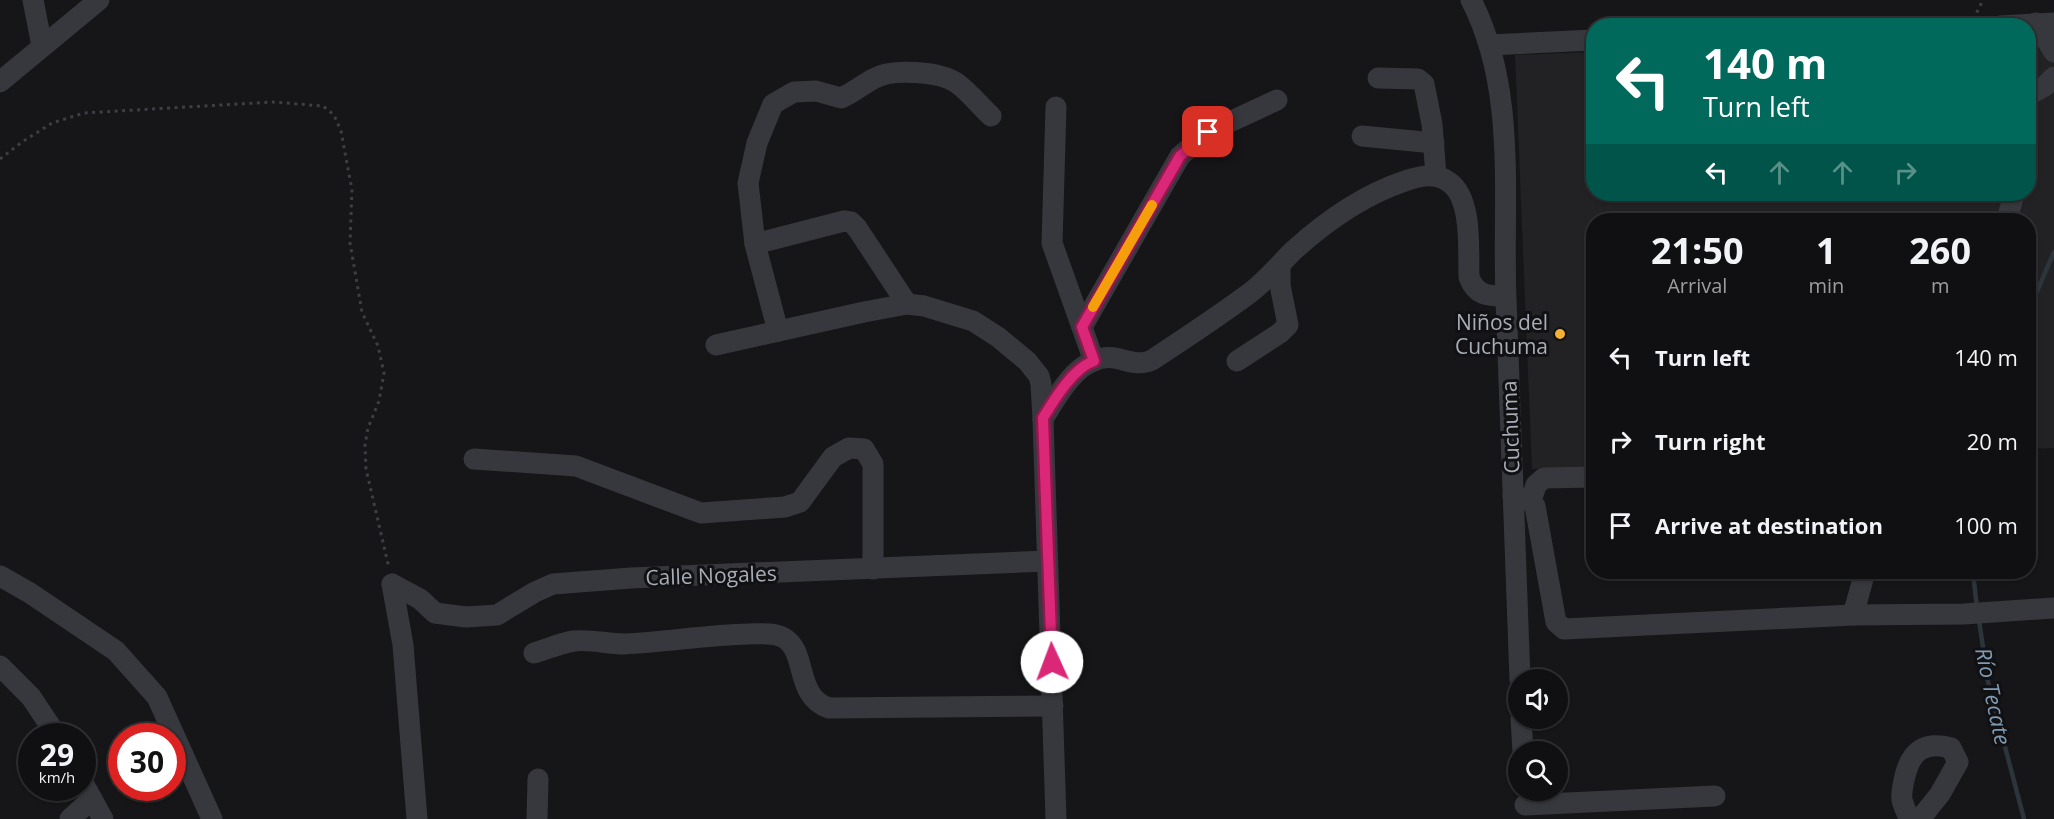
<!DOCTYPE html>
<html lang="en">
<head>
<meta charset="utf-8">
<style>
	:root { --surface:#101012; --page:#19191b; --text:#f1f3f6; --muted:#9c9d9f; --line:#303032 }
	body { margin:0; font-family:"Open Sans",sans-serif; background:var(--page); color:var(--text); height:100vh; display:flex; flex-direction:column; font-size:22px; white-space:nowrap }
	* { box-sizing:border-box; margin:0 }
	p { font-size:20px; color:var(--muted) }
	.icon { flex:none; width:33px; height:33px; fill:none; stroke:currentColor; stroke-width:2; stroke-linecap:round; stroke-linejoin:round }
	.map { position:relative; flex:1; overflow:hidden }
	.side { position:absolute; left:1586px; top:213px; width:450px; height:366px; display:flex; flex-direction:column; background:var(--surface); border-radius:24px; box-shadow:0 2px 4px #0004,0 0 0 2px var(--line) }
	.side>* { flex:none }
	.banner { position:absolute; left:1586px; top:18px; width:450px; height:183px; border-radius:24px; box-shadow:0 2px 4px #0004,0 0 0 2px var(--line); background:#00695c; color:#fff; overflow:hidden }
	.controls { position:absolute; left:1508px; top:669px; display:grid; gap:12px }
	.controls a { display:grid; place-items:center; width:60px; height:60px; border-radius:50%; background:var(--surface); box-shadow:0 2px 4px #0004,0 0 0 2px var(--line); font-size:30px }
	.speed { position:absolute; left:18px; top:723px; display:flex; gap:12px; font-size:30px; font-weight:700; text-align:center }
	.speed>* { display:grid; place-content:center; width:78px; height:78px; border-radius:50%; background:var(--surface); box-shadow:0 2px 4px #0004,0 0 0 2px var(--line); line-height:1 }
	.speed small { font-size:15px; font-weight:400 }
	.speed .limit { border:9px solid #d22; background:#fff; color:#111 }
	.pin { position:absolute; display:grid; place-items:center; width:51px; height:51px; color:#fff; margin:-26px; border-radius:12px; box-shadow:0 3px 9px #0006 }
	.me { position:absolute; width:66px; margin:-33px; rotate:358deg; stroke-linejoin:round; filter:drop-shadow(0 0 4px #0008) }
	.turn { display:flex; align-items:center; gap:21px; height:126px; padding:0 18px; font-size:27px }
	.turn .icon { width:78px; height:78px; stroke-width:2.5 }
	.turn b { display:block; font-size:42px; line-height:51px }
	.lanes { display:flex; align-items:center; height:57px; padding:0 18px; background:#0003; justify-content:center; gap:30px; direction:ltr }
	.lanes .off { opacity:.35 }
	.eta { display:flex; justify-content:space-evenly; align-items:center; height:102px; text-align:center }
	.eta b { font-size:36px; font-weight:700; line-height:42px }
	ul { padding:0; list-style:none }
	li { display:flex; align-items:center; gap:18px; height:84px; padding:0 18px }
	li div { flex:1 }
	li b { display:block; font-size:22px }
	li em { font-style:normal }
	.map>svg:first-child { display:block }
</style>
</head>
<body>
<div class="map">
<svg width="2054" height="819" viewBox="0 0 2054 819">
	<rect width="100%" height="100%" fill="#161618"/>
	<polygon fill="#222225" points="2054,31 2054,448 2028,449 2028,220 1593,220 1593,467 1532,469 1515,55 1593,52 1593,194 2028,194 2028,32"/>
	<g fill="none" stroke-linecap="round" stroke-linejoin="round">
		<g stroke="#2c353c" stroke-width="4.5">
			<polyline points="2028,312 2054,252"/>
			<polyline points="1973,572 1977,609"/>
			<polyline points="1979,620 1988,682 2024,819"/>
		</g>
		<g stroke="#3d3f44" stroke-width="3" stroke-dasharray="3 4.5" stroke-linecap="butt">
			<polyline points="1970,26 1983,0"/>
			<polyline points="0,159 22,142 52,123 84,113 273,102 323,106 334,115 341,131 352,190 350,243 362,312 378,346 384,373 379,401 368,428 365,445 366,469 389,568"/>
		</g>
		<g stroke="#37383d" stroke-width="21">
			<polyline points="33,0 42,46"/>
			<path d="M 1471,0 C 1518,91 1502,200 1506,299 C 1510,426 1515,553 1520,680"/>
			<polyline points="2036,23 2054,52"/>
			<polyline points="2000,26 2054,23"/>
			<polyline points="1490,45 1593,40"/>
			<polyline points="1378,78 1418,79 1424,84 1432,124 1436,176"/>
			<polyline points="0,82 99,0"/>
			<polyline points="2028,95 2045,86 2054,77"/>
			<polyline points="1056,107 1052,243 1094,361"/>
			<polyline points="1362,136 1434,143"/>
			<polyline points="2007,220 2014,194"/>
			<path d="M 755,244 L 748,183 L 757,143 L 773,104 L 794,92 L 816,91 L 841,98 C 853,93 862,85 873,79 C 891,68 941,71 958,84 C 970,93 980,106 991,116"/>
			<polyline points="1082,327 1180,156 1208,132 1277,100"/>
			<polyline points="778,331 755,244 844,221 851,222 857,228 907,304"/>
			<polyline points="716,345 864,312 907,304 924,306 973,321 998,337 1027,361 1039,376 1041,384 1043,419 1056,819"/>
			<polyline points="1237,361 1280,333 1288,325 1280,285 1280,266"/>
			<path d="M 1043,419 C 1059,393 1080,353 1115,358 C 1129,361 1139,366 1152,360 C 1184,339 1216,318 1247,295 C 1264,283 1278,266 1293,251 C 1326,221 1363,195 1405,181 C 1420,176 1434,172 1449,182 C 1473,199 1468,250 1469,277 C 1476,296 1488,296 1505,296"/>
			<polyline points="474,459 576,466 701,513 785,507 800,502 833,457 849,448 864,449 873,464 873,569"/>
			<polyline points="1513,496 1527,499 1535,506 1556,622 1564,629 1853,615 1964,614 2054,608"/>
			<polyline points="1531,501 1536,485 1544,478 1593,477"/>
			<polyline points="0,576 30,593 116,651 157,697 212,819"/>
			<polyline points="392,584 420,599 435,613 466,617 497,615 535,592 553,584 631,578 1047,561"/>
			<polyline points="392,584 403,645 417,819"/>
			<polyline points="1853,615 1865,572"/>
			<path d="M 534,653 C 547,649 561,643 574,641 C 591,639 607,644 624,644 C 666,642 707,635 748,634 C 759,634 774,632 784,638 C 808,652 794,696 829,708 L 1053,706"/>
			<polyline points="0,666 31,697 57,736"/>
			<polyline points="1521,718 1523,752"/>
			<polyline points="82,781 103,819"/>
			<polyline points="1525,805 1715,796"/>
			<polyline points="70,819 92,799"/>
			<polyline points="537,819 538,779"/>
			<path d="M 1909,819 C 1907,813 1904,807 1902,800 C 1901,793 1903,784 1905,776 C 1911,751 1924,741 1951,748 L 1958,762 L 1940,794 L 1920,819"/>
		</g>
	</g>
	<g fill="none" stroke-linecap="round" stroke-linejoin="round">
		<defs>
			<path id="route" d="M 1052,662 L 1043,418 C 1054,400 1073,368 1094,361 L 1082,327 L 1180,156 L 1208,132"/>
		</defs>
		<use href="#route" stroke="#8e194d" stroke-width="15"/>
		<use href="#route" stroke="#db2777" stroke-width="10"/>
		<polyline stroke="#f59e0b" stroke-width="10" points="1093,307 1152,205"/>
	</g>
	<circle fill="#f2b134" stroke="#111113" stroke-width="2" cx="1560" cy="334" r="6"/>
	<g text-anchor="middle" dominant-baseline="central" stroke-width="6" stroke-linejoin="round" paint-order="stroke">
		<g font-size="21" fill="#a8adb8" stroke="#111113" text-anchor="end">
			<text x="1548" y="322">Niños del<tspan x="1548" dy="24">Cuchuma</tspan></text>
		</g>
		<g font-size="21" fill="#a8adb8" stroke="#111113">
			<text transform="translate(1510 427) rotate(-92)">Cuchuma</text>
			<text transform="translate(711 575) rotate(-2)">Calle Nogales</text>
		</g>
		<g font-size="22" font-style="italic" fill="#7f9bb3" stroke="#111113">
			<text transform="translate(1994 696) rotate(78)">Río Tecate</text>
		</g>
	</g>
</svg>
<div class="controls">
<a><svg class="icon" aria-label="sound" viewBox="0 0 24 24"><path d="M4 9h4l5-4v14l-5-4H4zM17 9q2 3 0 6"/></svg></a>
<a><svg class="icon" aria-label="search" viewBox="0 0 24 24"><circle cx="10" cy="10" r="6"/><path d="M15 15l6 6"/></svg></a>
</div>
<div class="speed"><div>29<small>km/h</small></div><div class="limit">30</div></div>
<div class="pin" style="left:1208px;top:132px;background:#d93025"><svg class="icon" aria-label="arrive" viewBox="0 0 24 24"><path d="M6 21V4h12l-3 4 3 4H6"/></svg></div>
<svg class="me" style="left:1052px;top:662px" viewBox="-20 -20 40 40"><circle r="19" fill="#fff"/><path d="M0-13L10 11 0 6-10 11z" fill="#db2777"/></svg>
<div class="banner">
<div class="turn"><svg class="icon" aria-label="left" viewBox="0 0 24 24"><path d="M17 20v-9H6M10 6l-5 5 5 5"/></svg><div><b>140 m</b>Turn left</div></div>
<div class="lanes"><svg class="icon" aria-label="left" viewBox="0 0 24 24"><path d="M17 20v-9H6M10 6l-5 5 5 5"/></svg><svg class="icon off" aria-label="ahead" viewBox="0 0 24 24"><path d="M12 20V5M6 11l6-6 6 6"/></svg><svg class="icon off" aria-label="ahead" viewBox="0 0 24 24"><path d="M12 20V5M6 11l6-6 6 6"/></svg><svg class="icon off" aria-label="right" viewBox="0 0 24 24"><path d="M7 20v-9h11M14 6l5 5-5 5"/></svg></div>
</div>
<section class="side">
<div class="eta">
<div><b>21:50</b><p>Arrival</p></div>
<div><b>1</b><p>min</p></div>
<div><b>260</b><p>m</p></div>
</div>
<ul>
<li><svg class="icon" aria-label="left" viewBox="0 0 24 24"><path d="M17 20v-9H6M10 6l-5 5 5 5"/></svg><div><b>Turn left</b></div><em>140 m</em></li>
<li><svg class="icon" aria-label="right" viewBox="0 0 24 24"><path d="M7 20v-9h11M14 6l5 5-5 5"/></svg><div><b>Turn right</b></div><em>20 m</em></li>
<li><svg class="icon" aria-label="arrive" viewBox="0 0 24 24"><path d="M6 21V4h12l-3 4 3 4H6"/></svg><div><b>Arrive at destination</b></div><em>100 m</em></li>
</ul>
</section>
</div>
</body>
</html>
